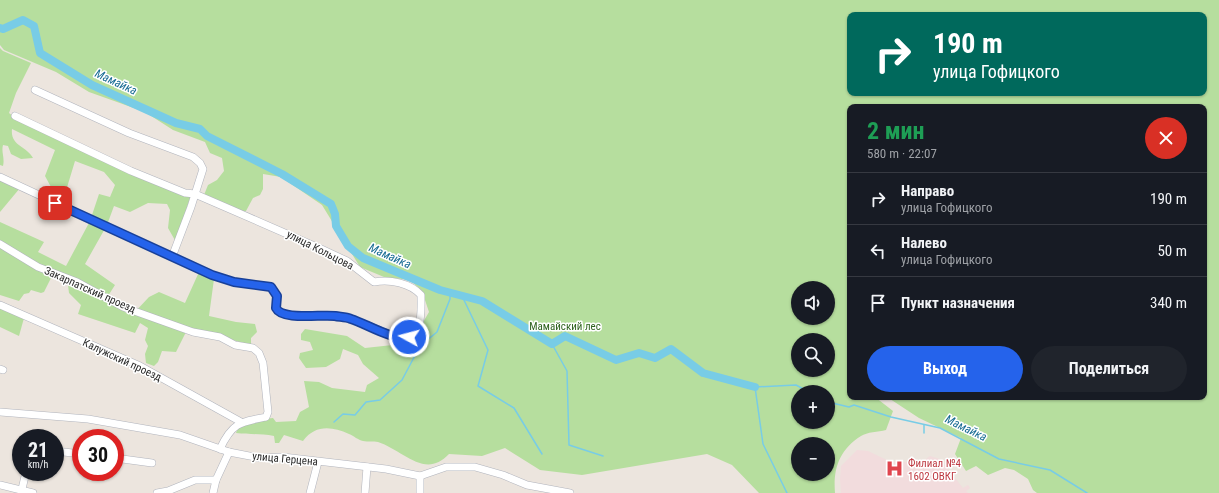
<!DOCTYPE html>
<html lang="ru">
<head>
<meta charset="utf-8">
<style>
	:root { --surface:#171b24; --page:#20242c; --text:#f1f3f6; --muted:#9ea1a6; --line:#363941; --accent:#2563eb }
	body { margin:0; font-family:"Roboto Condensed",sans-serif; background:var(--page); color:var(--text); height:100vh; display:flex; flex-direction:column; font-size:15px; white-space:nowrap }
	* { box-sizing:border-box; margin:0 }
	p { font-size:13px; color:var(--muted) }
	.icon { flex:none; width:22px; height:22px; fill:none; stroke:currentColor; stroke-width:2; stroke-linecap:round; stroke-linejoin:round }
	.map { position:relative; flex:1; overflow:hidden }
	.details { position:absolute; left:847px; top:104px; width:360px; height:296px; display:flex; flex-direction:column; background:var(--surface); border-radius:8px; box-shadow:0 1px 3px #0004 }
	.details>* { flex:none }
	.guide { position:absolute; left:847px; top:12px; width:360px; height:84px; border-radius:8px; box-shadow:0 1px 3px #0004; background:#00695c; color:#fff; overflow:hidden }
	.controls { position:absolute; left:791px; top:281px; display:grid; gap:8px }
	.controls a { display:grid; place-items:center; width:44px; height:44px; border-radius:50%; background:var(--surface); box-shadow:0 1px 3px #0004; font-size:20px }
	.speed { position:absolute; left:12px; top:429px; display:flex; gap:8px; font-size:20px; font-weight:700; text-align:center }
	.speed>* { display:grid; place-content:center; width:52px; height:52px; border-radius:50%; background:var(--surface); box-shadow:0 1px 3px #0004; line-height:1 }
	.speed small { font-size:10px; font-weight:400 }
	.speed .limit { border:6px solid #d22; background:#fff; color:#111 }
	.pin { position:absolute; display:grid; place-items:center; width:34px; height:34px; color:#fff; margin:-17px; border-radius:8px; box-shadow:0 2px 6px #0006 }
	.me { position:absolute; width:44px; margin:-22px; rotate:277deg; stroke-linejoin:round; filter:drop-shadow(0 0 3px #0008) }
	.turn { display:flex; align-items:center; gap:14px; height:84px; padding:0 20px; font-size:18px }
	.turn .icon { width:52px; height:52px; stroke-width:2.5 }
	.turn b { display:block; font-size:28px; line-height:34px }
	.round { display:grid; place-items:center; flex:none; width:42px; height:42px; border-radius:21px; background:var(--page) }
	.headline { display:flex; align-items:center; justify-content:space-between; height:68px; padding:0 20px }
	h1 { font-size:24px; font-weight:700; line-height:30px; color:#1e9e55 }
	.button { display:flex; gap:8px; margin-top:auto; padding:8px 20px }
	.button a { flex:1; height:46px; border-radius:24px; background:var(--accent); color:#fff; font-size:16px; font-weight:700; line-height:46px; text-align:center }
	.button a+a { background:var(--page); color:var(--text) }
	ul { padding:0; list-style:none }
	li { display:flex; align-items:center; gap:12px; height:52px; padding:0 20px; border-top:1px solid var(--line) }
	li div { flex:1 }
	li b { display:block; font-size:15px }
	li em { font-style:normal }
	.map>svg:first-child { display:block }
</style>
</head>
<body>
<div class="map">
<svg width="1219" height="493" viewBox="0 0 1219 493">
	<rect width="100%" height="100%" fill="#ece5de"/>
	<polygon fill="#f2dcdd" points="857,450 868,451 889,461 921,463 930,456 940,459 963,488 968,485 970,488 966,491 968,493 841,493 840,479 841,466"/>
	<g fill="#b6de9e" fill-rule="evenodd">
		<path d="M 0,0 L 1219,0 L 1219,493 L 1037,493 L 1033,490 L 1028,479 L 1014,470 L 1005,468 L 988,475 L 976,466 L 966,471 L 955,454 L 961,438 L 919,418 L 887,397 L 1204,397 L 1204,107 L 850,107 L 850,397 L 875,397 L 893,411 L 886,430 C 878,432 867,432 861,436 C 839,450 833,469 835,493 L 759,493 L 732,465 L 707,454 L 582,475 L 540,470 L 505,448 L 482,456 L 449,454 C 425,480 403,450 378,442 C 373,441 368,442 363,441 C 358,440 354,436 349,434 C 331,426 315,425 303,441 L 284,435 L 279,443 L 275,443 L 274,436 C 260,433 249,435 236,433 C 240,418 261,420 273,418 L 276,422 L 296,421 L 300,412 L 309,407 L 304,381 L 319,382 L 332,388 L 365,392 L 367,385 L 379,378 L 363,364 L 358,355 L 343,349 L 340,359 L 326,367 L 306,368 L 299,358 L 300,353 L 313,350 L 310,342 L 301,340 L 301,334 L 305,329 L 347,336 L 365,348 L 411,343 L 429,312 L 422,291 L 410,280 L 384,277 L 360,267 L 322,205 L 281,177 L 263,174 L 263,189 L 260,195 L 253,198 L 246,211 L 239,211 L 204,195 L 208,185 L 217,180 L 224,171 L 222,158 L 210,153 L 205,142 L 173,130 L 145,112 L 89,92 L 56,72 L 4,50 L 0,45 ZM 850,15 L 1204,15 L 1204,93 L 850,93 ZM 798,288 L 828,288 L 828,318 L 798,318 ZM 798,340 L 828,340 L 828,370 L 798,370 ZM 798,392 L 828,392 L 828,422 L 798,422 ZM 798,444 L 828,444 L 828,474 L 798,474 Z"/>
		<path d="M 0,48 L 3,51 L 31,63 L 16,93 L 9,113 L 14,117 L 191,195 L 176,242 L 168,228 L 170,210 L 167,204 L 148,203 L 130,212 L 114,206 L 107,225 L 85,264 L 115,285 L 108,296 L 108,300 L 128,314 L 133,314 L 149,297 L 159,292 L 185,303 L 199,272 L 214,279 L 209,316 L 236,322 L 255,324 L 257,332 L 251,338 L 251,345 L 188,328 L 176,352 L 162,351 L 158,362 L 154,366 L 146,363 L 145,354 L 148,346 L 145,340 L 148,328 L 140,323 L 135,333 L 78,314 L 81,305 L 69,293 L 68,285 L 52,276 L 44,292 L 41,293 L 31,290 L 29,293 L 24,294 L 19,301 L 0,295 L 0,222 L 44,242 L 38,252 L 66,266 L 90,221 L 99,194 L 110,197 L 115,185 L 104,172 L 75,161 L 62,204 L 47,196 L 51,187 L 45,176 L 55,150 L 12,129 C 10,146 27,146 33,158 L 21,159 L 11,154 L 8,146 L 3,145 C 1,152 5,158 3,166 L 0,165 Z"/>
		<polygon points="0,179 20,188 0,212"/>
		<polygon points="0,307 24,318 19,336 0,327"/>
	</g>
	<g fill="none" stroke-linecap="round" stroke-linejoin="round">
		<g stroke="#78cce6" stroke-width="1.5">
			<polyline points="462,296 488,350 478,386 514,408 542,454"/>
			<polyline points="552,344 567,371 569,445 603,456"/>
			<polyline points="828,402 849,407 854,405 891,417 940,428 999,459 1050,470 1087,493"/>
			<polyline points="334,422 343,414 355,415 366,402 380,400 402,380 420,346 437,332 450,299 450,292"/>
			<polyline points="924,425 924,433"/>
			<polyline points="787,493 763,444 755,387 796,385 809,392"/>
		</g>
		<polyline stroke="#78cce6" stroke-width="8" points="0,28 3,29 23,20 34,26 40,53 92,85 176,123 200,129 207,136 282,174 331,204 335,214 336,226 348,246 363,258 440,290 482,301 552,344 565,336 616,360 639,353 655,358 671,349 703,373 755,387"/>
		<defs>
			<g id="minor">
				<polyline points="35,90 129,133 193,157 200,163 203,169 191,207 172,257"/>
				<path d="M 0,177 L 211,275 L 234,282 L 271,287 L 277,296 L 276,308 C 282,320 316,315 329,315 C 353,316 377,330 399,338 C 424,340 421,313 421,295 C 410,283 390,279 374,282 L 347,261 L 319,248 L 232,210 L 195,194 L 185,193 L 131,171 L 15,116"/>
				<path d="M 0,244 L 38,267 L 77,282 L 123,307 L 193,332 L 220,337 L 235,345 L 253,348 L 259,353 L 263,363 L 268,412 L 266,417 C 240,422 232,423 220,449"/>
				<polyline points="0,305 140,366 241,422"/>
				<polyline points="0,369 3,370"/>
				<polyline points="0,412 88,419 180,435 229,452 260,458 283,457 386,469 420,476 446,467 475,467 503,475 527,485 570,493"/>
				<polyline points="55,451 81,454"/>
				<polyline points="115,458 152,463"/>
				<polyline points="420,476 420,493"/>
				<polyline points="0,485 33,493"/>
				<polyline points="22,489 26,472"/>
				<polyline points="157,493 168,491 195,480 216,480"/>
				<polyline points="213,493 216,480 229,452"/>
				<polyline points="310,493 318,462"/>
				<polyline points="365,493 367,467"/>
			</g>
		</defs>
		<use href="#minor" stroke="#b1b4bd" stroke-width="8"/>
		<use href="#minor" stroke="#fff" stroke-width="7"/>
	</g>
	<g fill="none" stroke-linecap="round" stroke-linejoin="round">
		<defs>
			<path id="route" d="M 55,203 L 212,275 L 234,282 L 271,287 L 277,296 L 276,308 C 282,321 322,314 335,316 C 340,317 346,317 351,319 C 367,324 393,341 409,337"/>
		</defs>
		<use href="#route" stroke="#184099" stroke-width="10"/>
		<use href="#route" stroke="#2563eb" stroke-width="7"/>
	</g>
	<defs>
		<symbol id="hospital-bare" viewBox="-9 -9 18 18"><path d="M-5-5h3v3.5h4V-5h3V5h-3V1.5h-4V5h-3Z" fill="#e0444e" stroke="#fff" stroke-width="2.5" paint-order="stroke"/></symbol>
	</defs>
	<g fill-rule="evenodd">
		<use href="#hospital-bare" x="882" y="456" width="25" height="25"/>
	</g>
	<g text-anchor="middle" dominant-baseline="central" stroke-width="3" stroke-linejoin="round" paint-order="stroke">
		<g font-size="11" fill="#2b2b2b" stroke="#fff">
			<text transform="translate(320 250) rotate(27)">улица Кольцова</text>
			<text transform="translate(90 290) rotate(24)">Закарпатский проезд</text>
			<text transform="translate(122 360) rotate(25)">Калужский проезд</text>
			<text transform="translate(285 459) rotate(5)">улица Герцена</text>
		</g>
		<g font-size="11" fill="#2f631f" stroke="#fff">
			<text x="565" y="326">Мамайский лес</text>
		</g>
		<g font-size="11" fill="#be3a42" stroke="#fff" text-anchor="start">
			<text x="908" y="463">Филиал №4<tspan x="908" dy="13">1602 ОВКГ</tspan></text>
		</g>
		<g font-size="12" font-style="italic" fill="#176b93" stroke="#fff">
			<text transform="translate(116 82) rotate(25)">Мамайка</text>
			<text transform="translate(390 256) rotate(24)">Мамайка</text>
			<text transform="translate(966 428) rotate(26)">Мамайка</text>
		</g>
	</g>
</svg>
<div class="controls">
<a><svg class="icon" aria-label="sound" viewBox="0 0 24 24"><path d="M4 9h4l5-4v14l-5-4H4zM17 9q2 3 0 6"/></svg></a>
<a><svg class="icon" aria-label="search" viewBox="0 0 24 24"><circle cx="10" cy="10" r="6"/><path d="M15 15l6 6"/></svg></a>
<a>+</a>
<a>−</a>
</div>
<div class="speed"><div>21<small>km/h</small></div><div class="limit">30</div></div>
<div class="pin" style="left:55px;top:203px;background:#d93025"><svg class="icon" aria-label="arrive" viewBox="0 0 24 24"><path d="M6 21V4h12l-3 4 3 4H6"/></svg></div>
<svg class="me" style="left:409px;top:337px" viewBox="-20 -20 40 40"><circle r="17" fill="#2563eb" stroke="#fff" stroke-width="3"/><path d="M0-11L8 9 0 5-8 9z" fill="#fff"/></svg>
<div class="guide">
<div class="turn"><svg class="icon" aria-label="right" viewBox="0 0 24 24"><path d="M7 20v-9h11M14 6l5 5-5 5"/></svg><div><b>190 m</b>улица Гофицкого</div></div>
</div>
<section class="details">
<div class="headline"><div><h1>2 мин</h1><p>580 m · 22:07</p></div><a class="round" style="background:#d93025;color:#fff"><svg class="icon" aria-label="close" viewBox="0 0 24 24"><path d="M6 6l12 12M18 6L6 18"/></svg></a></div>
<ul>
<li><svg class="icon" aria-label="right" viewBox="0 0 24 24"><path d="M7 20v-9h11M14 6l5 5-5 5"/></svg><div><b>Направо</b><p>улица Гофицкого</p></div><em>190 m</em></li>
<li><svg class="icon" aria-label="left" viewBox="0 0 24 24"><path d="M17 20v-9H6M10 6l-5 5 5 5"/></svg><div><b>Налево</b><p>улица Гофицкого</p></div><em>50 m</em></li>
<li><svg class="icon" aria-label="arrive" viewBox="0 0 24 24"><path d="M6 21V4h12l-3 4 3 4H6"/></svg><div><b>Пункт назначения</b></div><em>340 m</em></li>
</ul>
<div class="button"><a>Выход</a><a>Поделиться</a></div>
</section>
</div>
</body>
</html>
